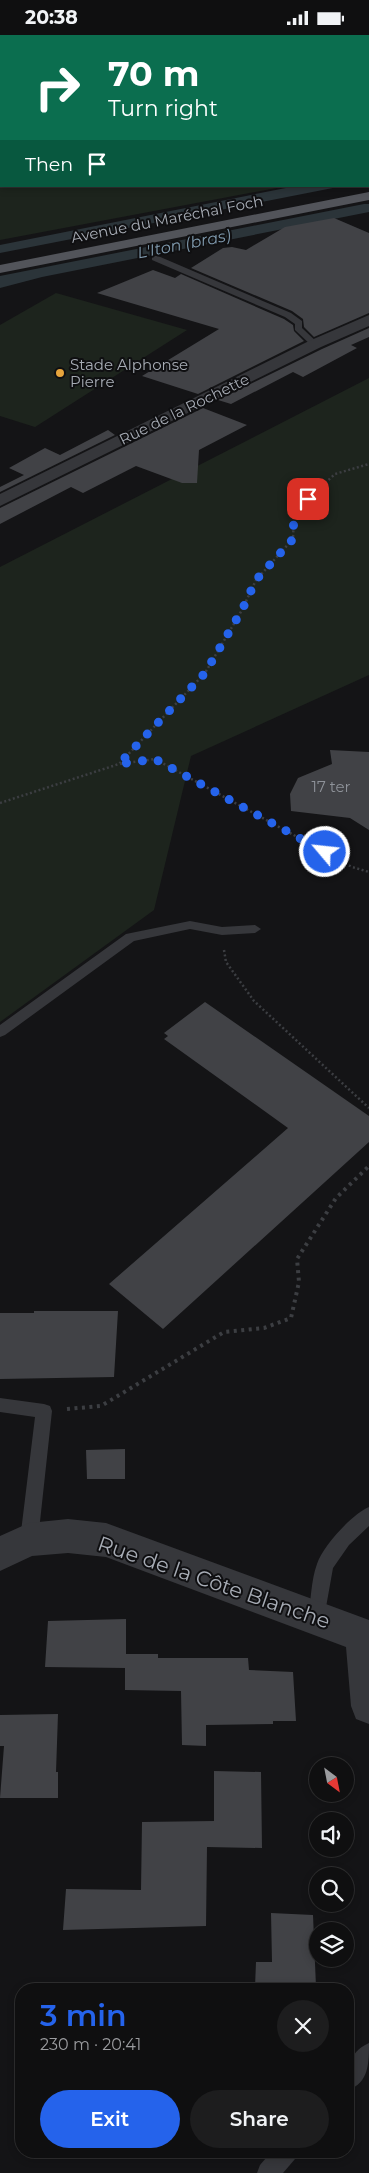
<!DOCTYPE html>
<html lang="en">
<head>
<meta charset="utf-8">
<style>
	:root { --surface:#0f0f10; --page:#1d1d1e; --text:#f1f3f6; --muted:#9b9c9f; --line:#2f2f30; --accent:#2563eb }
	body { margin:0; font-family:Montserrat,sans-serif; background:var(--page); color:var(--text); height:100vh; display:flex; flex-direction:column; font-size:19px; white-space:nowrap }
	* { box-sizing:border-box; margin:0 }
	p { font-size:16px; color:var(--muted) }
	.icon { flex:none; width:28px; height:28px; fill:none; stroke:currentColor; stroke-width:2; stroke-linecap:round; stroke-linejoin:round }
	.map { position:relative; flex:1; overflow:hidden }
	.details { position:absolute; left:15px; top:1948px; width:339px; height:175px; display:flex; flex-direction:column; background:var(--surface); border-radius:20px; box-shadow:0 2px 8px #0003,0 0 0 1px var(--line) }
	.details>* { flex:none }
	.guide { position:absolute; left:0px; top:0px; width:370px; height:152px; box-shadow:0 2px 8px #0003,0 0 0 1px var(--line); background:#0b6e4f; color:#fff; overflow:hidden }
	.needle { width:32px; rotate:148deg }
	.tools { position:absolute; left:309px; top:1722px; display:grid; gap:10px }
	.tools a { display:grid; place-items:center; width:45px; height:45px; border-radius:50%; background:var(--surface); box-shadow:0 2px 8px #0003,0 0 0 1px var(--line); font-size:25px }
	.pin { position:absolute; display:grid; place-items:center; width:42px; height:42px; color:#fff; margin:-21px; border-radius:10px; box-shadow:0 2px 8px #0006 }
	.me { position:absolute; width:55px; margin:-28px; rotate:298deg; stroke-linejoin:round; filter:drop-shadow(0 0 4px #0008) }
	.turn { display:flex; align-items:center; gap:18px; height:105px; padding:0 25px; font-size:22px }
	.turn .icon { width:65px; height:65px; stroke-width:2.5 }
	.turn b { display:block; font-size:35px; line-height:42px }
	.then { display:flex; align-items:center; height:48px; padding:0 25px; background:#0003; gap:10px; font-size:19px }
	.round { display:grid; place-items:center; flex:none; width:52px; height:52px; border-radius:26px; background:var(--page) }
	.summary { display:flex; align-items:center; justify-content:space-between; height:85px; padding:0 25px }
	h1 { font-size:30px; font-weight:600; line-height:38px; color:var(--accent) }
	.action { display:flex; gap:10px; margin-top:auto; padding:10px 25px }
	.action a { flex:1; height:58px; border-radius:30px; background:var(--accent); color:#fff; font-size:20px; font-weight:600; line-height:58px; text-align:center }
	.action a+a { background:var(--page); color:var(--text) }
	.status { display:flex; justify-content:space-between; align-items:center; height:35px; padding:0 25px; background:var(--surface); direction:ltr }
	.status svg { height:14px; fill:currentColor }
	.map>svg:first-child { display:block }
</style>
</head>
<body>
<div class="status"><b>20:38</b><svg viewBox="0 0 49 12"><path d="M0 12V9h3v3zM5 12V6h3v6zM10 12V3h3v9zM15 12V0h3v12zM26 1h20v11H26zM47 4h2v5h-2z"/></svg></div>
<div class="map">
<svg width="369" height="2138" viewBox="0 0 369 2138">
	<rect width="100%" height="100%" fill="#141416"/>
	<g fill="#1d241d">
		<polygon points="0,0 154,1 1,1 1,151 287,151 0,205"/>
		<polygon points="56,258 187,295 35,392 0,381 0,290"/>
		<polygon points="369,343 369,640 191,721 154,875 0,987 0,532"/>
	</g>
	<g fill="#2b3439">
		<polygon points="296,151 343,151 0,218 0,210"/>
		<polygon points="364,169 369,169 369,177 42,242 0,253 0,241"/>
	</g>
	<g fill="#414246">
		<polygon points="334,183 369,198 369,278 314,302 304,292 303,284 292,276 191,233 223,213 232,212 246,215 285,192"/>
		<polygon points="153,235 175,243 181,239 284,284 293,290 294,296 304,306 198,359 142,341 219,294 97,258"/>
		<polygon points="369,293 369,302 351,310 357,313 303,342 293,337 231,369 218,365 322,314"/>
		<polygon points="203,373 247,390 199,415 197,448 182,448 136,431 83,458 71,452 0,489 0,473"/>
		<polygon points="108,395 115,400 0,457 0,452 24,440 9,433 45,413 60,420"/>
		<polygon points="330,715 369,717 369,795 350,783 291,776 290,759 298,743 332,729"/>
		<polygon points="205,967 369,1081 369,1107 163,1294 109,1249 288,1093 164,1004 168,1001 164,998"/>
		<polygon points="34,1276 118,1276 114,1342 0,1344 0,1278 34,1278"/>
		<polygon points="125,1414 125,1444 87,1444 86,1415"/>
		<polygon points="126,1584 126,1619 158,1619 158,1623 248,1623 249,1635 293,1637 296,1686 273,1686 273,1689 206,1690 206,1711 182,1710 181,1656 125,1655 125,1633 45,1632 48,1586"/>
		<polygon points="58,1679 56,1737 58,1737 58,1763 0,1763 4,1711 0,1711 0,1680"/>
		<polygon points="214,1736 261,1737 262,1813 207,1812 206,1891 63,1895 66,1854 141,1855 142,1787 214,1786"/>
		<polygon points="271,1878 313,1880 316,1952 255,1952 256,1927 272,1927"/>
	</g>
	<g fill="none" stroke-linecap="round" stroke-linejoin="round">
		<g stroke="#3c3e42" stroke-width="2.5" stroke-dasharray="2 2.5" stroke-linecap="butt">
			<polyline points="120,729 155,724 352,832 369,837"/>
			<polyline points="0,768 119,729 205,638 242,575 256,545 293,504 294,477 335,439 369,429"/>
			<polyline points="224,915 226,927 254,966 369,1073"/>
		</g>
		<polyline stroke="#3c3e42" stroke-width="4" stroke-dasharray="3 4.5" stroke-linecap="butt" points="67,1374 101,1371 224,1297 264,1293 291,1283 299,1247 297,1224 336,1163 369,1131"/>
		<g fill="#36373b" fill-rule="evenodd">
			<polygon points="38,0 48,0 49,1 40,1"/>
			<polygon points="71,0 79,0 80,1 72,1"/>
			<rect x="0" y="94" width="1" height="4"/>
			<polygon points="152,221 158,221 291,278 302,286 302,293 319,309 312,311 295,295 295,289 285,282 152,225"/>
			<polygon points="190,886 222,892 255,890 261,894 255,898 222,900 190,894 134,906 5,1000 0,1002 0,990 126,899"/>
			<polygon points="0,1363 44,1369 50,1371 52,1376 38,1505 35,1511 29,1513 23,1511 20,1505 35,1382 0,1377"/>
			<path d="M 369,1472 L 369,1491 L 349,1510 L 333,1533 L 323,1589 L 317,1592 L 311,1589 L 308,1583 C 311,1566 311,1545 317,1529 C 323,1511 352,1479 369,1472 Z"/>
			<path d="M 369,2008 C 369,2028 369,2048 348,2055 C 348,2035 347,2018 369,2008 Z"/>
			<polygon points="272,2116 298,2116 295,2124 283,2138 257,2138 260,2130"/>
		</g>
		<g fill="#36373b" fill-rule="evenodd">
			<rect x="200" y="0" width="32" height="1"/>
			<rect x="326" y="0" width="10" height="1"/>
			<polygon points="369,280 369,291 321,312 0,471 0,459 309,306"/>
			<polygon points="68,1484 106,1488 369,1585 369,1689 356,1684 351,1671 346,1612 106,1522 68,1518 32,1521 0,1536 0,1501 29,1488"/>
		</g>
		<polygon fill="#52545a" fill-rule="evenodd" points="369,157 369,165 0,238 0,230"/>
	</g>
	<g fill="none" stroke-linecap="round" stroke-linejoin="round">
		<polyline stroke="#2563eb" stroke-width="9" stroke-dasharray="0 16.2" points="308,464 294,477 293,504 256,545 242,575 205,638 119,729 155,724 325,817"/>
	</g>
	<circle fill="#e7a53c" stroke="#0f0f11" stroke-width="2" cx="60" cy="338" r="5"/>
	<g text-anchor="middle" dominant-baseline="central" stroke-width="4" stroke-linejoin="round" paint-order="stroke">
		<g font-size="15" fill="#a7acb5" stroke="#0f0f11">
			<text transform="translate(167 184) rotate(-11)">Avenue du Maréchal Foch</text>
			<text transform="translate(184 374) rotate(-26)">Rue de la Rochette</text>
		</g>
		<g font-size="15" fill="#a7acb5" stroke="#0f0f11" text-anchor="start">
			<text x="70" y="329">Stade Alphonse<tspan x="70" dy="17">Pierre</tspan></text>
		</g>
		<g font-size="15" fill="#8e9299">
			<text x="331" y="751">17 ter</text>
		</g>
		<g font-size="16" font-style="italic" fill="#809baf" stroke="#0f0f11">
			<text transform="translate(184 209) rotate(-11)">L'Iton (bras)</text>
		</g>
		<g font-size="21" fill="#a7acb5" stroke="#0f0f11">
			<text transform="translate(214 1547) rotate(19)">Rue de la Côte Blanche</text>
		</g>
	</g>
</svg>
<div class="tools">
<a><svg class="needle" viewBox="-14 -14 28 28"><path d="M0-13l5 13h-10z" fill="#e53935"/><path d="M0 13l5-13h-10z" fill="#9b9c9f"/></svg></a>
<a><svg class="icon" aria-label="sound" viewBox="0 0 24 24"><path d="M4 9h4l5-4v14l-5-4H4zM17 9q2 3 0 6"/></svg></a>
<a><svg class="icon" aria-label="search" viewBox="0 0 24 24"><circle cx="10" cy="10" r="6"/><path d="M15 15l6 6"/></svg></a>
<a><svg class="icon" aria-label="layers" viewBox="0 0 24 24"><path d="M12 4l9 5-9 5-9-5zM3 14l9 5 9-5"/></svg></a>
</div>
<div class="pin" style="left:308px;top:464px;background:#d93025"><svg class="icon" aria-label="arrive" viewBox="0 0 24 24"><path d="M6 21V4h12l-3 4 3 4H6"/></svg></div>
<svg class="me" style="left:325px;top:817px" viewBox="-20 -20 40 40"><circle r="17" fill="#2563eb" stroke="#fff" stroke-width="3"/><path d="M0-11L8 9 0 5-8 9z" fill="#fff"/></svg>
<div class="guide">
<div class="turn"><svg class="icon" aria-label="right" viewBox="0 0 24 24"><path d="M7 20v-9h11M14 6l5 5-5 5"/></svg><div><b>70 m</b>Turn right</div></div>
<div class="then">Then<svg class="icon" aria-label="arrive" viewBox="0 0 24 24"><path d="M6 21V4h12l-3 4 3 4H6"/></svg></div>
</div>
<section class="details">
<div class="summary"><div><h1>3 min</h1><p>230 m · 20:41</p></div><a class="round"><svg class="icon" aria-label="close" viewBox="0 0 24 24"><path d="M6 6l12 12M18 6L6 18"/></svg></a></div>
<div class="action"><a>Exit</a><a>Share</a></div>
</section>
</div>
</body>
</html>
